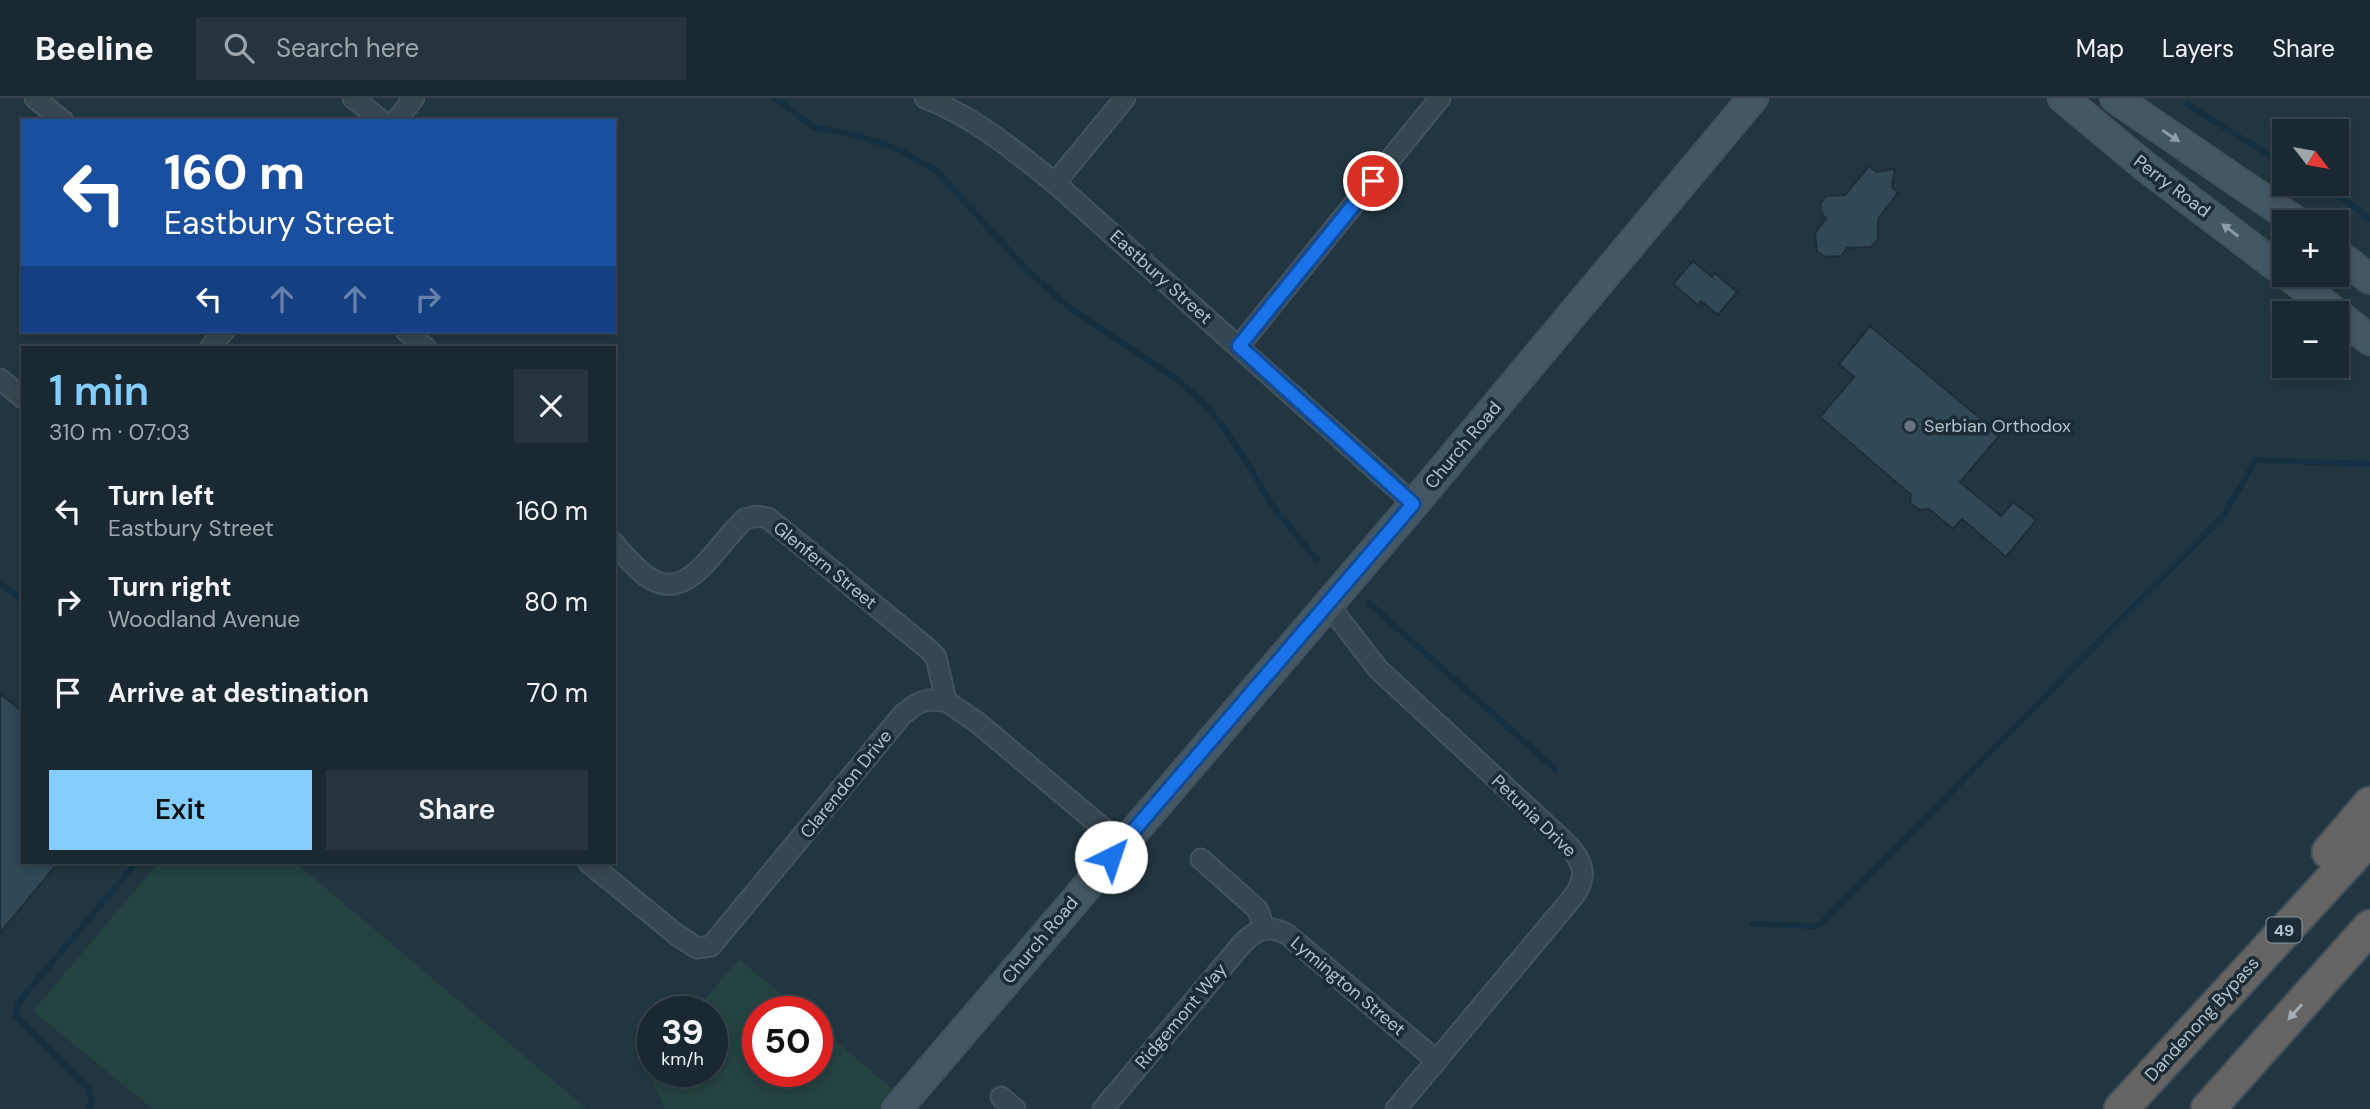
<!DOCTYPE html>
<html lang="en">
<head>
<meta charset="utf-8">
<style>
	:root { --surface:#1a2831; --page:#27343d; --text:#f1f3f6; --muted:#9fa6ab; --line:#38444d; --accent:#84ceff }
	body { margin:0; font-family:"DM Sans",sans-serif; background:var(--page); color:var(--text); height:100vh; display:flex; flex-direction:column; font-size:26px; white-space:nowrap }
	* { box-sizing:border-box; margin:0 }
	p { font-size:23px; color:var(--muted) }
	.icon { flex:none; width:38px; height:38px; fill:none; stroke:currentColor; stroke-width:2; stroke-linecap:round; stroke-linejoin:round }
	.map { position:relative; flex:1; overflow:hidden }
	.side { position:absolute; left:21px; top:248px; width:595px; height:518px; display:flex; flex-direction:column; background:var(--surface); border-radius:0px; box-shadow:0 4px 10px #0003,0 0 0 2px var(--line) }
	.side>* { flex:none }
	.hud { position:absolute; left:21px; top:21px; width:595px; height:214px; border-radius:0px; box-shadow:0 4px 10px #0003,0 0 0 2px var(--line); background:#1a4fa0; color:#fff; overflow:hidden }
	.needle { width:46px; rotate:121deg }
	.fabs { position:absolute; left:2272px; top:21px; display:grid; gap:14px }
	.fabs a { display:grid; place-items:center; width:77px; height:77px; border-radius:0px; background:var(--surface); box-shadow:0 4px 10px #0003,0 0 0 2px var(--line); font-size:35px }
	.speed { position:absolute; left:637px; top:898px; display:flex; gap:14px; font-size:35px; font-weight:700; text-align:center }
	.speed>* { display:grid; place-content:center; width:91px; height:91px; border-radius:50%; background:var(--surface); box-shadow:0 4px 10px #0003,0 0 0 2px var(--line); line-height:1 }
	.speed small { font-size:18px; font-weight:400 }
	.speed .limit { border:10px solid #d22; background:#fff; color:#111 }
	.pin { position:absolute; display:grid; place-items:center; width:60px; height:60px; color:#fff; margin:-30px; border:4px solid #fff; border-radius:50%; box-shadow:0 2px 7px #0007 }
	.me { position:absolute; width:77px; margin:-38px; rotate:41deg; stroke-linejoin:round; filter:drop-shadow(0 0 5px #0008) }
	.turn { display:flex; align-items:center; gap:24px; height:147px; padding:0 28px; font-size:32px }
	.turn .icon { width:91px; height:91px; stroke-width:2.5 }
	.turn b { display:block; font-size:49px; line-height:60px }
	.lanes { display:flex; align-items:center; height:66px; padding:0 28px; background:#0003; justify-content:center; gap:35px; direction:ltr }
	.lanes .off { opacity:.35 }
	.round { display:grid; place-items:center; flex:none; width:74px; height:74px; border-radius:0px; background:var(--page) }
	.headline { display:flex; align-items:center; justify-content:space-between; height:119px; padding:0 28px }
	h1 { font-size:42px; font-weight:600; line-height:52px; color:var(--accent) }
	.primary-button { display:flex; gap:14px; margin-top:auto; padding:14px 28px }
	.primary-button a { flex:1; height:80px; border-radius:0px; background:var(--accent); color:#111; font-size:28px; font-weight:600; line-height:80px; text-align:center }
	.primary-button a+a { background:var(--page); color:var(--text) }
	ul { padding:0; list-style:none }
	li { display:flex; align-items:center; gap:21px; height:91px; padding:0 28px }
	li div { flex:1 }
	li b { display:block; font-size:26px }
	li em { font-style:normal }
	header { display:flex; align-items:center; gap:42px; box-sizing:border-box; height:98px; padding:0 35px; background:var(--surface); border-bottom:2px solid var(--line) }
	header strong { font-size:33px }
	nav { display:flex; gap:38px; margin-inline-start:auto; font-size:24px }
	.search { width:490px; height:63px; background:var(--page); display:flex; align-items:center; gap:18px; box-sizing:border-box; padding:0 24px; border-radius:0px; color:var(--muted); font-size:26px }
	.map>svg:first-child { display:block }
</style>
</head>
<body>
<header>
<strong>Beeline</strong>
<div class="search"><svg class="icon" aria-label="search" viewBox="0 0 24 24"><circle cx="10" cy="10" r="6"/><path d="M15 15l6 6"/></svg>Search here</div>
<nav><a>Map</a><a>Layers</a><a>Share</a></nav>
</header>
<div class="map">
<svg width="2370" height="1011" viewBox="0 0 2370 1011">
	<rect width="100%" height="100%" fill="#223641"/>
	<g fill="#24423f">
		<polygon points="158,765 296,765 587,1011 153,1011 33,913"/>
		<polygon points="739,861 802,913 758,914 758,973 817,973 817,927 902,999 892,1011 665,1011 647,971 653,965 653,973 712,973 712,914 695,913"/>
	</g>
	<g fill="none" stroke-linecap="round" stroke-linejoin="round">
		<g stroke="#143041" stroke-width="6">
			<polyline points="775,0 814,29 860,38 898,51 937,73 1026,171 1070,210 1178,282 1209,310 1242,356 1271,406 1317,462"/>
			<polyline points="2188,7 2284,66"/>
			<polyline points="2317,86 2350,105 2370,122"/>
			<polyline points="0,485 23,503"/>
			<polyline points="1369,505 1555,671"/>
			<polyline points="1752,826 1819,828 2223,418 2256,362 2370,366"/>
			<polyline points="88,1011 92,1006 89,990 16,918 18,905 136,765"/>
		</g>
	</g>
	<g fill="#314856" stroke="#1d2e38" stroke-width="2">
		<polygon points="1869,68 1876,74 1895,71 1892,89 1898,95 1878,121 1878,141 1871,149 1847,150 1841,158 1825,159 1817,153 1815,135 1826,120 1822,116 1820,106 1826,98 1845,97"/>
		<polygon points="1693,163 1712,179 1715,175 1737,194 1718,217 1701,203 1698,207 1673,186"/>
		<polygon points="1870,228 2000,337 1960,384 2001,418 2013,404 2036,422 2006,459 1962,421 1953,431 1929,411 1920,412 1910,405 1911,397 1820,319 1854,279 1839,266"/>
		<polygon points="0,596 23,614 23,765 58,765 0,835"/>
	</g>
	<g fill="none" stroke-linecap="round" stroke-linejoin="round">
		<defs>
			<g id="minor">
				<polyline points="35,0 63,23"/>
				<polyline points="353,0 382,23"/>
				<path d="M 925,0 C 973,18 1015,53 1055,85 L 1414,406"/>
				<polyline points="396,23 414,0"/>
				<polyline points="1055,85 1125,0"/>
				<polyline points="406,233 426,250"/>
				<polyline points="1239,248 1440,0"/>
				<polyline points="210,250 224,233"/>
				<polyline points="0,281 23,300"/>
				<path d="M 614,445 C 620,454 628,461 636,469 C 684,518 712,450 745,421 L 756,418 L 768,420 L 927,550 L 936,559 L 946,603"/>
				<path d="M 1328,506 L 1378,571 L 1568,747 C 1584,765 1588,779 1573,799 L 1396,1011"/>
				<polyline points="1201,761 1258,812 1264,830"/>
				<polyline points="589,765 677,837 697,850 711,848 903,616 915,607 927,602 946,603 978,625 1122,746"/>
				<polyline points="1001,999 1015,1011"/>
				<path d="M 1103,1011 L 1242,846 C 1256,831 1269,826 1288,837 L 1437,963"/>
			</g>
			<g id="secondary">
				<polyline points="2063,0 2142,66 2284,174"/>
				<polyline points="2115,0 2297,124"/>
				<polyline points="2336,155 2370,181"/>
				<polyline points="2288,177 2370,242"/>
				<polyline points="897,1011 1414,406 1753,0"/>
			</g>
			<g id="trunk">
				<polyline points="2329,754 2370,706"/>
				<polyline points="2121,1011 2370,740"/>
				<polyline points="2208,1011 2370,829"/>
			</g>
		</defs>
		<use href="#minor" stroke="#43535d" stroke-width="23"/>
		<use href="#secondary" stroke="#43535d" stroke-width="32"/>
		<use href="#trunk" stroke="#41525c" stroke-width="37"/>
		<use href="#minor" stroke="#374751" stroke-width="19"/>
		<use href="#secondary" stroke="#445764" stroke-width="28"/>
		<use href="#trunk" stroke="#666462" stroke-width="33"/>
	</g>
	<defs><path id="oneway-solid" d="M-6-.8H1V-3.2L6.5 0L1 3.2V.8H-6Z" transform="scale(1.75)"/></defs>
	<g fill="#8c9da8">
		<use href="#oneway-solid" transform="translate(2171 38) rotate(34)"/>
		<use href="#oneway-solid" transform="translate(2230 132) rotate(-143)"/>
	</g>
	<use fill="#a4afb7" href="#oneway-solid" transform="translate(2295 914) rotate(132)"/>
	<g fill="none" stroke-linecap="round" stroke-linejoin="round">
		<defs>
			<polyline id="route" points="1111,759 1413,406 1239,248 1373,83"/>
		</defs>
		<use href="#route" stroke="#114b97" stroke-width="18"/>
		<use href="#route" stroke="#1a73e8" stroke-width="12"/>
	</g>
	<circle fill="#6b7280" stroke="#1b2c36" stroke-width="2.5" cx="1910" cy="328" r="7"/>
	<g text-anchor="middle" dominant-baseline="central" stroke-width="7" stroke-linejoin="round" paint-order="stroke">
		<rect fill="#1b2c36" stroke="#85959f" stroke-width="2" x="2266.5" y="819.5" width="35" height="25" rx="5"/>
		<g font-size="16" font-weight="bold" fill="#b3c2cc">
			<text x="2284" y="832">49</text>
		</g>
		<g font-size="18" fill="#b3c2cc" stroke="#1b2c36">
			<text transform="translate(2172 88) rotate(37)">Perry Road</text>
			<text transform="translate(1161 179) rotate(42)">Eastbury Street</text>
			<text transform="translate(1463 347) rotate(-50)">Church Road</text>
			<text transform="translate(825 467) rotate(39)">Glenfern Street</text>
			<text transform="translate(846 686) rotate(-51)">Clarendon Drive</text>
			<text transform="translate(1534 718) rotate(44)">Petunia Drive</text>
			<text transform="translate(1040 842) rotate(-50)">Church Road</text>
			<text transform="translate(1348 888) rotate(40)">Lymington Street</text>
			<text transform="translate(1181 918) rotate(-50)">Ridgemont Way</text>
			<text transform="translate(2202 921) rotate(-48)">Dandenong Bypass</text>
		</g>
		<g font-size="18" fill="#b3c2cc" stroke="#1b2c36" text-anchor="start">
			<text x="1924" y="328">Serbian Orthodox</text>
		</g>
	</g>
</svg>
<div class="fabs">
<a><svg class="needle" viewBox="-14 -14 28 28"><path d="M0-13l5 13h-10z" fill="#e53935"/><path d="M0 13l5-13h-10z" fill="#9fa6ab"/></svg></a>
<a>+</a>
<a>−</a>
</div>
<div class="speed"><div>39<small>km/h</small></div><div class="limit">50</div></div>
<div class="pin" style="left:1373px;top:83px;background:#d93025"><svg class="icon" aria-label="arrive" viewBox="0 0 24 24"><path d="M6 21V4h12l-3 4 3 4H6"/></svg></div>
<svg class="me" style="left:1111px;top:759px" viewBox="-20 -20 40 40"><circle r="19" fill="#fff"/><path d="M0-13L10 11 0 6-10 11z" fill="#1a73e8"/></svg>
<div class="hud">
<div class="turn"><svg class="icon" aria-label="left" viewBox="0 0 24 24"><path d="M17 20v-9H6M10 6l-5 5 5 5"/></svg><div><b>160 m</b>Eastbury Street</div></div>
<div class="lanes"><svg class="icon" aria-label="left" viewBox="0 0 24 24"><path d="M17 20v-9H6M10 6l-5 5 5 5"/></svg><svg class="icon off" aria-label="ahead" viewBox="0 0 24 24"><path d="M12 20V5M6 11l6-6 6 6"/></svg><svg class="icon off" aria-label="ahead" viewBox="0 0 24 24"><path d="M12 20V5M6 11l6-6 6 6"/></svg><svg class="icon off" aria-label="right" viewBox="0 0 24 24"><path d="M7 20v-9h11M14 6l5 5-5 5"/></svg></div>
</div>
<section class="side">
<div class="headline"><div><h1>1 min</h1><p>310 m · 07:03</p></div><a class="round"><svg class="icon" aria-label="close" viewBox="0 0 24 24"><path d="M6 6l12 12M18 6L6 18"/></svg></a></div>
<ul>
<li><svg class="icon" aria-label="left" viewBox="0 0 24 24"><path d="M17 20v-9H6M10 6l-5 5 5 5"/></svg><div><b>Turn left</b><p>Eastbury Street</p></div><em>160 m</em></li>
<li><svg class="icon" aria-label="right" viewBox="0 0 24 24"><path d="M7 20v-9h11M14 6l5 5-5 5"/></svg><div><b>Turn right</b><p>Woodland Avenue</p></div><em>80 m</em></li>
<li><svg class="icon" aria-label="arrive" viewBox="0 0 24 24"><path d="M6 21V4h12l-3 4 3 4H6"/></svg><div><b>Arrive at destination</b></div><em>70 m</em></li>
</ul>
<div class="primary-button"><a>Exit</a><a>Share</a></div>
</section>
</div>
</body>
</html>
